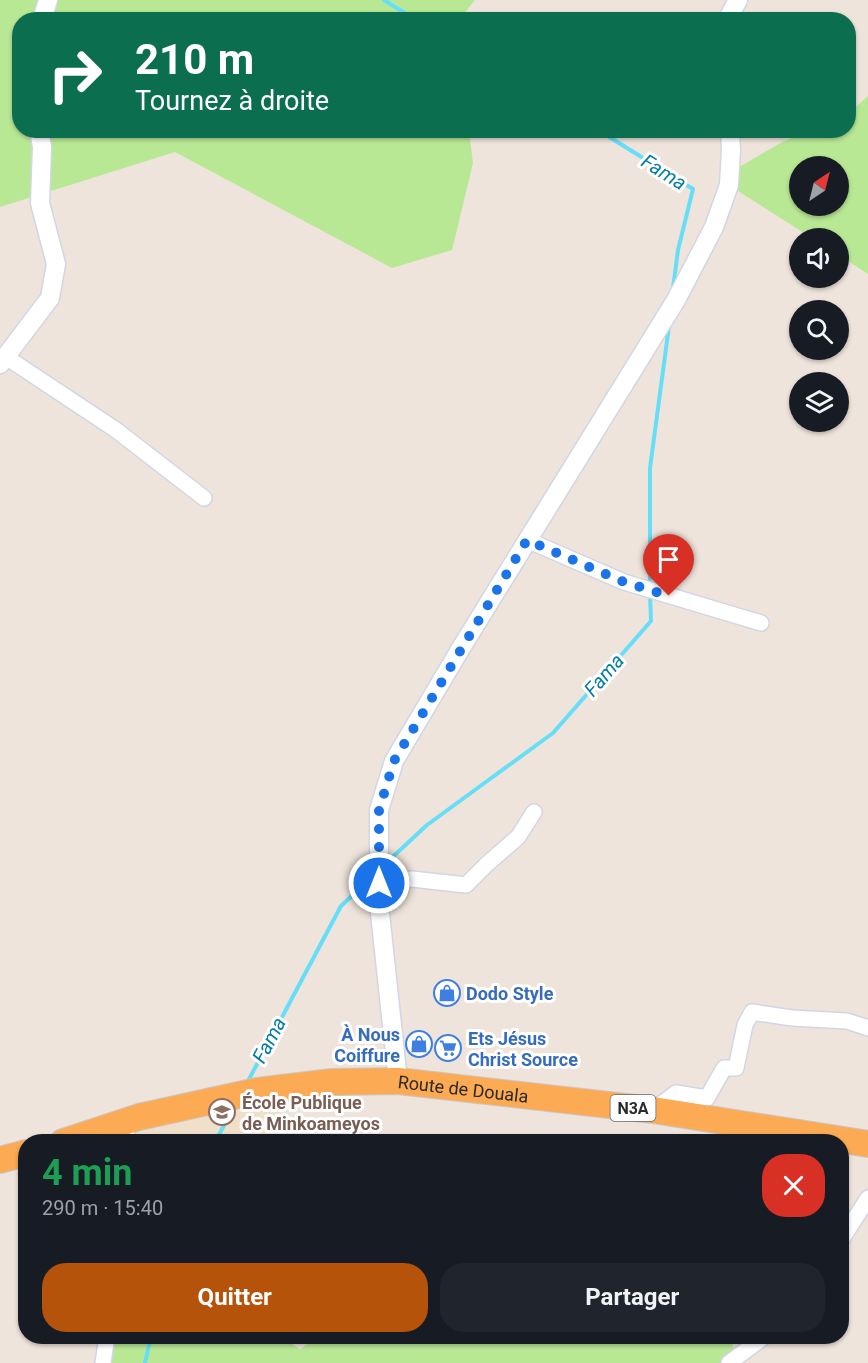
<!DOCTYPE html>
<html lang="fr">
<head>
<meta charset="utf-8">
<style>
	:root { --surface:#171b24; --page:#20242c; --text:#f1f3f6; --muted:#9ea1a6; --accent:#b45309 }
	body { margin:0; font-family:Roboto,sans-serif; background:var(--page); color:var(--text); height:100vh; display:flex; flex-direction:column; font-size:22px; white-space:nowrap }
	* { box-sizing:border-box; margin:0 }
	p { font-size:20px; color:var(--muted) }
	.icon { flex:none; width:33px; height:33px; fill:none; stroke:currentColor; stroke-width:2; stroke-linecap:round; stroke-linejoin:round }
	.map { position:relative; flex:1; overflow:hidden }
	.details { position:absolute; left:18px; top:1134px; width:831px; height:210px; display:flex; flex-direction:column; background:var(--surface); border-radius:24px; box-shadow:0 2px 4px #0004 }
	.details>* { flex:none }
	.banner { position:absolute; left:12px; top:12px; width:844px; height:126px; border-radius:24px; box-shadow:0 2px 4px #0004; background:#0b6e4f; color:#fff; overflow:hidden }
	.needle { width:39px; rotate:35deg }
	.tools { position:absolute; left:789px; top:156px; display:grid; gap:12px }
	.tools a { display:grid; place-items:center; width:60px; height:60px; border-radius:50%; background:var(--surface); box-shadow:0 2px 4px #0004; font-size:30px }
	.pin { position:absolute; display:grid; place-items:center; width:51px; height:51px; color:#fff; margin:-62px -26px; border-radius:50% 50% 50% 0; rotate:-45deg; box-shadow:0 0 6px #0007 }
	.pin .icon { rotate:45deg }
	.me { position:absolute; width:66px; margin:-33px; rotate:0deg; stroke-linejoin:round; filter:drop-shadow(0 0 4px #0008) }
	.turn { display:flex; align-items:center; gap:21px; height:126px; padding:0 24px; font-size:27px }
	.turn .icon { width:78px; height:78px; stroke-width:2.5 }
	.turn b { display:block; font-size:42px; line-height:51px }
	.round { display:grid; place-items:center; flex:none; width:63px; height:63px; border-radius:24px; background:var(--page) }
	.summary { display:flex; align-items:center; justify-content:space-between; height:102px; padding:0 24px }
	h1 { font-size:36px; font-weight:700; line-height:45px; color:#1e9e55 }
	.cta { display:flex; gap:12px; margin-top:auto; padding:12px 24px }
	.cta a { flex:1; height:69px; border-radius:24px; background:var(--accent); color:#fff; font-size:24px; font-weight:700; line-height:69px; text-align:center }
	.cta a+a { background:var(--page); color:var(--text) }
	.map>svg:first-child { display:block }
</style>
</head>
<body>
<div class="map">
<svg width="868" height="1363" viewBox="0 0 868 1363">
	<rect width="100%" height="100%" fill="#eee4db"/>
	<polygon fill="#f0e0ca" points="284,1090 273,1141 125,1142 126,1123"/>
	<g fill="#b8e894" fill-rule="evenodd">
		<polygon points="0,0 475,0 459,20 20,20 20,130 469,131 473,163 452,250 392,268 175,152 0,207"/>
		<path d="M 868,96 L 868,274 L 839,255 L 838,238 L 812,238 L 719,179 L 782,142 L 809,131 L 849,130 L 849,113 ZM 800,166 L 838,166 L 838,206 L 800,206 Z"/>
		<polygon points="113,1336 281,1337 300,1349 320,1336 730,1336 738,1363 110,1363"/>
	</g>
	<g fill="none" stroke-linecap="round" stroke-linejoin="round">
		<g stroke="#67def7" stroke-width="4">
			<polyline points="384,0 416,20"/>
			<polyline points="598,130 693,189 678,250 673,288"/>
			<polyline points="650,587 650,468 669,326"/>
			<polyline points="385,864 427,825 553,733 651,621 650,594"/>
			<polyline points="247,1083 341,906 373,876"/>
			<polyline points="215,1142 235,1105"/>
			<polyline points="145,1363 151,1336"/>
		</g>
		<defs>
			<g id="minor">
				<polyline points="6,357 116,430 204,498"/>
				<polyline points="527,540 624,582 761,623"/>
				<polyline points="379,883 412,879 466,885 487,864 518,837 534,812"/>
				<polyline points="653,1110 676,1093 707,1098 724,1068 736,1068 745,1025 752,1012 792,1018 847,1021 868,1028"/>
				<polyline points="126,1142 127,1121"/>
				<polyline points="842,1239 868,1198"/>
				<polyline points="103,1363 107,1336"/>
				<polyline points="729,1363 765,1336"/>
			</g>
			<g id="tertiary">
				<polyline points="42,20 48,0"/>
				<polyline points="727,20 738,0"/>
				<polyline points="0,364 50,298 56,264 40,203 42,147 39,130"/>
				<polyline points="398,1081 379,904 379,810 394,761 461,648 676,300 714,227 729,185 731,150 730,130"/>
			</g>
			<g id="trunk">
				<path id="s1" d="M 63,1142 L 139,1117 L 257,1091 L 332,1082 L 398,1081 L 653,1110 L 868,1144"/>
				<polyline points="0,1160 26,1153"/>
			</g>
		</defs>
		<use href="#minor" stroke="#d1d6e4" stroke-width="18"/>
		<use href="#tertiary" stroke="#d1d6e4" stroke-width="21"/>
		<use href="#trunk" stroke="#c8c8c8" stroke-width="28"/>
		<use href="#minor" stroke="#fff" stroke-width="15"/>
		<use href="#tertiary" stroke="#fff" stroke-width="18"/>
		<use href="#trunk" stroke="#fdaa54" stroke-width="26"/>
	</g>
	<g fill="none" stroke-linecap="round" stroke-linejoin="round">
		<polyline stroke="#1a73e8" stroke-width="10" stroke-dasharray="0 18" points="379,883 379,810 394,761 527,540 624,582 669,596"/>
	</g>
	<defs>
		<symbol id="shop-ring" viewBox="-11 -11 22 22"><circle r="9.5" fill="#fff" stroke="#3f7fe0" stroke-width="1.5"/><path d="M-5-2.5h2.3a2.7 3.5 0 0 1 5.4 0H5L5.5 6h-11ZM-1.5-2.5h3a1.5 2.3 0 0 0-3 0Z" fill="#3f7fe0"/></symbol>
		<symbol id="supermarket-ring" viewBox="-11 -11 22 22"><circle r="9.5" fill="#fff" stroke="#3f7fe0" stroke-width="1.5"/><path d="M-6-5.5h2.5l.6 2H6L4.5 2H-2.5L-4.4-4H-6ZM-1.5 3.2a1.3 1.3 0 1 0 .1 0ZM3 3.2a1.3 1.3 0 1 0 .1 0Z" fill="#3f7fe0"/></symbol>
		<symbol id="school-ring" viewBox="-11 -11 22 22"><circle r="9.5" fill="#fff" stroke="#8d6e63" stroke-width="1.5"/><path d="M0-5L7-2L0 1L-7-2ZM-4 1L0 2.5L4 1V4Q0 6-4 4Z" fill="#8d6e63"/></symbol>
	</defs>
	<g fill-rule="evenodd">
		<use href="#shop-ring" x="432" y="978" width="30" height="30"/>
		<use href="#shop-ring" x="404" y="1029" width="30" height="30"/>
		<use href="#supermarket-ring" x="433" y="1033" width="30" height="30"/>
		<use href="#school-ring" x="207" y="1097" width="30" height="30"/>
	</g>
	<g text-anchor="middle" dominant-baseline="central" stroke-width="6" stroke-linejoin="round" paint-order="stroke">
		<rect fill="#fff" stroke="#6a6a6a" stroke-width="1.5" x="610.5" y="1095" width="45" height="26" rx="4.5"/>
		<g font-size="16" font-weight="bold" fill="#2a2a2a">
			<text x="633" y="1108">N3A</text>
		</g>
		<g font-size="18" font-weight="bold" fill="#366cbe" stroke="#fff" text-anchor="start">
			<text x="466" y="993">Dodo Style</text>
			<text x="400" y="1034" text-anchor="end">À Nous<tspan x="400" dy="21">Coiffure</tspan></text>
			<text x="468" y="1038">Ets Jésus<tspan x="468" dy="21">Christ Source</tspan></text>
		</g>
		<g font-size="18" fill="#2a2a2a" stroke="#fff">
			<text stroke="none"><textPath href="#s1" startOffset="408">Route de Douala</textPath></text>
		</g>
		<g font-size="18" font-weight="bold" fill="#785e54" stroke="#fff" text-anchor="start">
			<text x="242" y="1102">École Publique<tspan x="242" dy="21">de Minkoameyos</tspan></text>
		</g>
		<g font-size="20" font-style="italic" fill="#047da5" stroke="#fff">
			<text transform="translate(664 172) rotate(32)">Fama</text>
			<text transform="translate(604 675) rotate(-49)">Fama</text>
			<text transform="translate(269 1040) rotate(-62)">Fama</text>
		</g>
	</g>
</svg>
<div class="tools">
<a><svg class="needle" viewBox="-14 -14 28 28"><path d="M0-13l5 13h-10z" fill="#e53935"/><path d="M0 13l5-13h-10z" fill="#9ea1a6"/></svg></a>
<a><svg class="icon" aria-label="sound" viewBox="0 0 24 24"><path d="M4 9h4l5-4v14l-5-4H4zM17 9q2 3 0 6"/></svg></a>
<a><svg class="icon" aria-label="search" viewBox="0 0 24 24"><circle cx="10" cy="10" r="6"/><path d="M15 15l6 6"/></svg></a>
<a><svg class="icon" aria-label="layers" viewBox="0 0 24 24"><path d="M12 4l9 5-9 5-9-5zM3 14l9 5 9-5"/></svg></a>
</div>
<div class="pin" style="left:669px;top:596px;background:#d93025"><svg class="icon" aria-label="arrive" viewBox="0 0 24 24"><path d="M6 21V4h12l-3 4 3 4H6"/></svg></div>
<svg class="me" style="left:379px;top:883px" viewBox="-20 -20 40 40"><circle r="17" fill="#1a73e8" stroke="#fff" stroke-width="3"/><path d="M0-11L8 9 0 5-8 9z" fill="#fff"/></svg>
<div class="banner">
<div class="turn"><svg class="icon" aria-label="right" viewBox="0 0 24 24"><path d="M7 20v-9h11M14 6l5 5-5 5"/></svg><div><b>210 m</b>Tournez à droite</div></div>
</div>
<section class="details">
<div class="summary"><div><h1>4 min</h1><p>290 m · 15:40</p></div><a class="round" style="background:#d93025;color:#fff"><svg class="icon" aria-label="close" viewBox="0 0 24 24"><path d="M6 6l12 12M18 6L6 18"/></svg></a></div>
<div class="cta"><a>Quitter</a><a>Partager</a></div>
</section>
</div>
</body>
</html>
